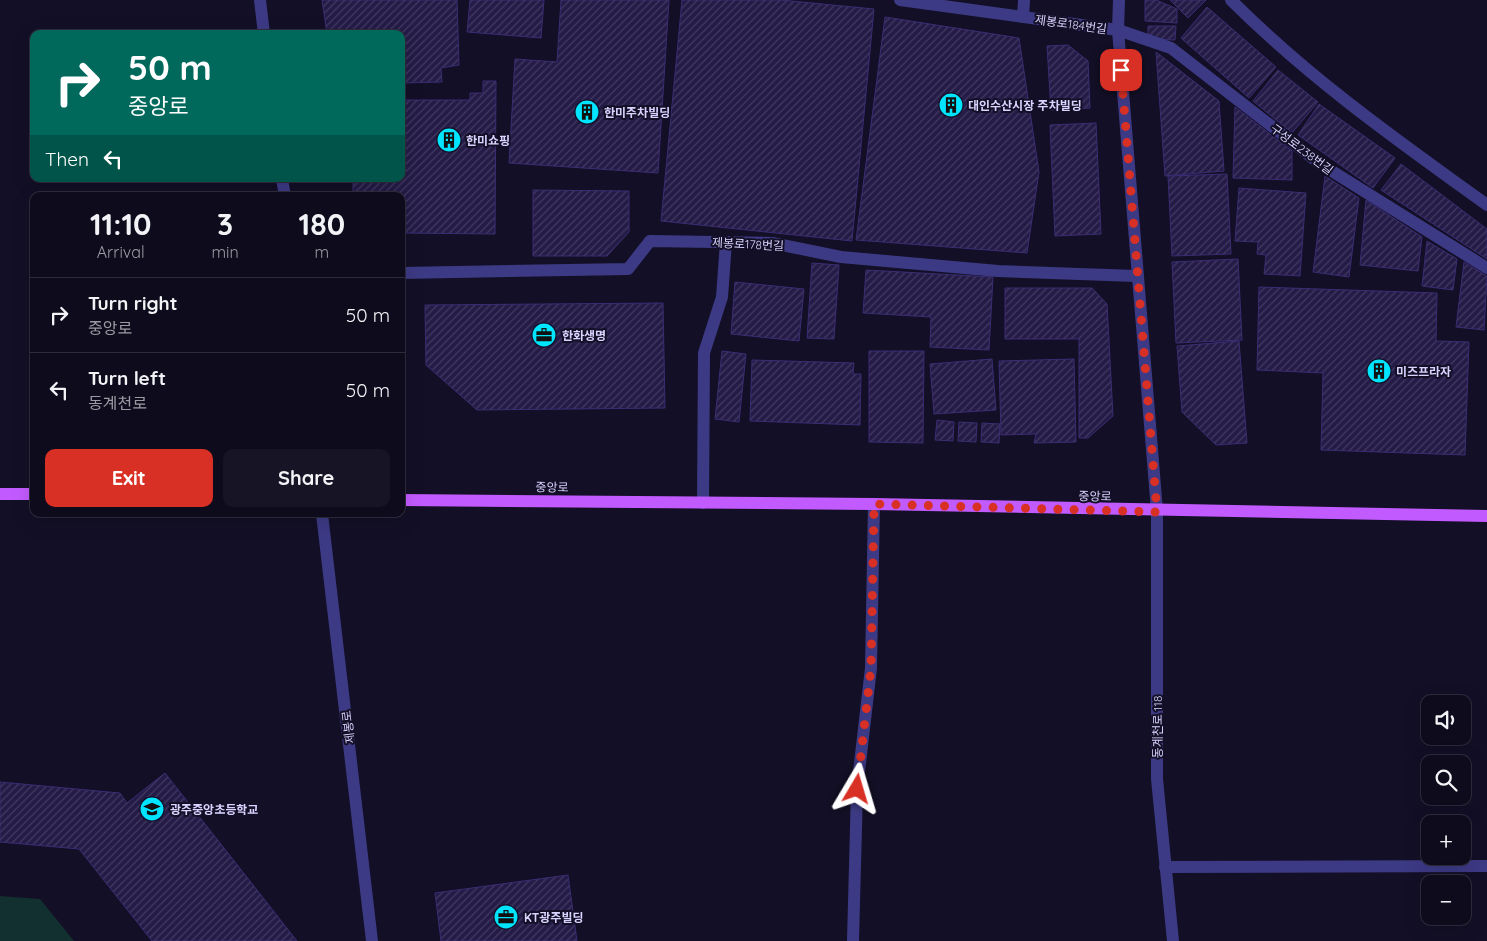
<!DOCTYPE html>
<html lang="en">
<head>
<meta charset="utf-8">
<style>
	:root { --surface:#0e0b1c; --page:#171425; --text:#f1f3f6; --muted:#9b9ba3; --line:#2e2b3b; --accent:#d93025 }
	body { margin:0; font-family:Quicksand,"Noto Sans KR",sans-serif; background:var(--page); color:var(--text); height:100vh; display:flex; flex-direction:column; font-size:19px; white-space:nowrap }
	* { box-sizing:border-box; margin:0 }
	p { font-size:16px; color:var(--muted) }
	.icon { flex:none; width:28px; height:28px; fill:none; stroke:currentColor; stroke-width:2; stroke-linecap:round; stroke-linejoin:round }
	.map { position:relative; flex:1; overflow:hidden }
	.side { position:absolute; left:30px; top:192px; width:375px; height:325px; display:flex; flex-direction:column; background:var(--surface); border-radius:10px; box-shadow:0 5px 20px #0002,0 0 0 1px var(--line) }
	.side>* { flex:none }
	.top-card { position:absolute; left:30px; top:30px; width:375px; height:152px; border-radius:10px; box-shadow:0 5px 20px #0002,0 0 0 1px var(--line); background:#00695c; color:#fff; overflow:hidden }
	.buttons { position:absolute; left:1421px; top:695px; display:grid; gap:10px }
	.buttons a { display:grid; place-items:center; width:50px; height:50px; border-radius:10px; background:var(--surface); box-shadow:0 5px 20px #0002,0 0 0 1px var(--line); font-size:25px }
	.pin { position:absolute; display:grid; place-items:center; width:42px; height:42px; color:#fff; margin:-21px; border-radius:10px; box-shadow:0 2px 8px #0006 }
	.me { position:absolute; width:55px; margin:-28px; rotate:7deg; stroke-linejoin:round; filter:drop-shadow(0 0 4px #0008) }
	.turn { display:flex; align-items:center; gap:18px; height:105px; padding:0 15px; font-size:22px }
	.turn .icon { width:65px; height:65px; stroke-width:2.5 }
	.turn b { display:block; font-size:35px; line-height:42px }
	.then { display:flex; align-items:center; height:48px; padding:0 15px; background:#0003; gap:10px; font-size:19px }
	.eta { display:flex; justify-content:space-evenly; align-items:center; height:85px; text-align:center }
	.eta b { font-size:30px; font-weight:800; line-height:35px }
	.action { display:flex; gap:10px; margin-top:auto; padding:10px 15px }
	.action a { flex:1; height:58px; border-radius:10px; background:var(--accent); color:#fff; font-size:20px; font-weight:800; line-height:58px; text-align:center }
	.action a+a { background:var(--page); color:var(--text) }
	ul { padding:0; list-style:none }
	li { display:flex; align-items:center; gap:15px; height:75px; padding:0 15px; border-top:1px solid var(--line) }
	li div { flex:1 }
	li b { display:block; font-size:19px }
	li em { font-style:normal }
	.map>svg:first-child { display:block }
</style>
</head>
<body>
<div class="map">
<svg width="1487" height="941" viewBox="0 0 1487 941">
	<defs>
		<pattern id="building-hatch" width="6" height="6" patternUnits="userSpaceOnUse" patternTransform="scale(1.25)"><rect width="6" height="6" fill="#241b47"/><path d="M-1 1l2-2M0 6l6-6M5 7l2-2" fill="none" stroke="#433b63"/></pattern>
	</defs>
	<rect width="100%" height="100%" fill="#130f26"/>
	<polygon fill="#12302f" points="0,896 40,899 74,941 0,941"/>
	<g fill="url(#building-hatch)" stroke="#3b2d73">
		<polygon points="322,0 457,0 459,65 441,68 442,82 401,83 401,34 327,34"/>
		<polygon points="470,0 544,0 541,38 467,32"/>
		<polygon points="561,0 669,0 658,173 509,163 515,59 557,62"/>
		<polygon points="682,0 781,0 874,9 852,241 661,221"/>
		<polygon points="1145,0 1156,0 1177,9 1177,23 1145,21"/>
		<polygon points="1170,0 1206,0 1188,18"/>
		<polygon points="1207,7 1276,67 1249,98 1181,38"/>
		<polygon points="885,17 1019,38 1039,172 1027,253 856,240"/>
		<polygon points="1148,26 1176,26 1175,40 1148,39"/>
		<polygon points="1068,45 1088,61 1090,108 1051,110 1047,46"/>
		<polygon points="1156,52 1219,101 1224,171 1165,176"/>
		<polygon points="1278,70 1318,102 1292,133 1253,101"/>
		<polygon points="483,81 496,81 495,234 401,233 401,196 353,196 353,179 401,179 401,100 470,100 470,93 483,93"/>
		<polygon points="1319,104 1395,158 1373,188 1298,135"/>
		<polygon points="1235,107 1292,151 1292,180 1233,178"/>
		<polygon points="1096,123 1101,234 1055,236 1050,125"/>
		<polygon points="1401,164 1487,229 1487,259 1381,190"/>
		<polygon points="1227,174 1231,254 1172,256 1168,176"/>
		<polygon points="1325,176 1359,198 1349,277 1313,272"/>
		<polygon points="1239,188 1306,193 1300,276 1264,274 1266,255 1257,254 1258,242 1235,241"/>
		<polygon points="533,190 629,191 629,232 607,256 533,256"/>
		<polygon points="1366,200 1422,237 1418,271 1360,265"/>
		<polygon points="1427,241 1457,259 1453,290 1422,286"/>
		<polygon points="1238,259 1242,340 1176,343 1172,262"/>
		<polygon points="1464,262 1487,276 1484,330 1456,327"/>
		<polygon points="812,263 839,265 834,339 807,338"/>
		<polygon points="866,270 993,277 989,350 930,347 931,317 863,313"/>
		<polygon points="735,282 804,289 799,341 731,334"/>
		<polygon points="1259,287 1437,293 1436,341 1469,342 1465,455 1321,450 1323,373 1257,370"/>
		<polygon points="1005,288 1092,288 1107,304 1113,416 1088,438 1079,438 1079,339 1005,339"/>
		<polygon points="663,303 665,408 477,410 426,365 425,305"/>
		<polygon points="1239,341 1247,443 1216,445 1182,412 1177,346"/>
		<polygon points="722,351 746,354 739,422 715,419"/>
		<polygon points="869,351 924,351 923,443 869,442"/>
		<polygon points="992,359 996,410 934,414 930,364"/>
		<polygon points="1074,359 1076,442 1034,443 1036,434 1001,435 999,361"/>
		<polygon points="752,360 854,363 853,374 861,374 860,425 750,421"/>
		<polygon points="937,420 954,422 953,441 935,440"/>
		<polygon points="959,422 977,423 976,442 958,441"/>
		<polygon points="982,423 1000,424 999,443 981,442"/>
		<polygon points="165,773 297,941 152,941 79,849 0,842 0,782 120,793 127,803"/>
		<polygon points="568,875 577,941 441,941 435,893"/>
	</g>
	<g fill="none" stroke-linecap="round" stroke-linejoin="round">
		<g stroke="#3d3a85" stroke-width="12">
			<polyline points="260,0 264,34"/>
			<polyline points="900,0 1118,30 1171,48 1319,163 1487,268"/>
			<polyline points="1119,0 1118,30 1157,511 1157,779 1173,941"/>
			<path d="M 1231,0 C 1309,78 1398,141 1487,205"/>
			<polyline points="1023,17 1024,0"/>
			<polyline points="282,179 285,196"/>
			<polyline points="401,273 628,269 650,241 772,243 841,257 998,271 1136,276"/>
			<polyline points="703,503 704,353 722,297 726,242"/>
			<polyline points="322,514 372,941"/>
			<polyline points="1165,867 1487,866"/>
			<polyline points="853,941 857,789 871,668 874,504"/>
		</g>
		<g stroke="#c25bff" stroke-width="12">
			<polyline points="0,494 34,494"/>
			<polyline points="401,500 874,504 1487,516"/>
		</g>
	</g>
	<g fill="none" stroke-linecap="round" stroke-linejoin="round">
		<polyline stroke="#d93025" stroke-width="9" stroke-dasharray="0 16.2" points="857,789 871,668 874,504 1157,512 1121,70"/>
	</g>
	<defs>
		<symbol id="building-disc" viewBox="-11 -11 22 22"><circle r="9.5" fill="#00e5ff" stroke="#130f26"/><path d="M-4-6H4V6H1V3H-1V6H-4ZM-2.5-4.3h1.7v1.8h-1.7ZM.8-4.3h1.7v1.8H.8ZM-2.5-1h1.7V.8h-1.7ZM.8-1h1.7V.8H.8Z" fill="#111"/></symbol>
		<symbol id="office-disc" viewBox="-11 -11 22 22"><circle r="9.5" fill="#00e5ff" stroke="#130f26"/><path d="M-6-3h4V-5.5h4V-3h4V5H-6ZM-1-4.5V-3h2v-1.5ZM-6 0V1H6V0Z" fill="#111"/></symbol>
		<symbol id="school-disc" viewBox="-11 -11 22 22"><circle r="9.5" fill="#00e5ff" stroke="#130f26"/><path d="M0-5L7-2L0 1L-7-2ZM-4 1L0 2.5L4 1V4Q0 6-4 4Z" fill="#111"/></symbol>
	</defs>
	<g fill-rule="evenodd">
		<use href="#building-disc" x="937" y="91" width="28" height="28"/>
		<use href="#building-disc" x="573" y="98" width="28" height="28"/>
		<use href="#building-disc" x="435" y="126" width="28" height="28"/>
		<use href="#office-disc" x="530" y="321" width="28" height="28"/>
		<use href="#building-disc" x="1365" y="357" width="28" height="28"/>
		<use href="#school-disc" x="138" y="795" width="28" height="28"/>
		<use href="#office-disc" x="492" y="903" width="28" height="28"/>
	</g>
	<g text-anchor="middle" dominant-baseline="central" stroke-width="4" stroke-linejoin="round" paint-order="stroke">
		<g font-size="12" fill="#d9d4ff" stroke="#130f26">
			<text transform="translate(1071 24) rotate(8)">제봉로184번길</text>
			<text transform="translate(1302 149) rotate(37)">구성로238번길</text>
			<text transform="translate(748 244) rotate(3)">제봉로178번길</text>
			<text transform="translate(552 487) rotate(1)">중앙로</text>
			<text transform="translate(1095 496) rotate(1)">중앙로</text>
			<text transform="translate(348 727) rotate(-97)">제봉로</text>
			<text transform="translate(1157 727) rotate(-90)">동계천로 118</text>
		</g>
		<g font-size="12" font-weight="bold" fill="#d9d4ff" stroke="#130f26" text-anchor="start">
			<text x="968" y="105">대인수산시장 주차빌딩</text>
			<text x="604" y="112">한미주차빌딩</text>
			<text x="466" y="140">한미쇼핑</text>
			<text x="562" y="335">한화생명</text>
			<text x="1396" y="371">미즈프라자</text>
			<text x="170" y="809">광주중앙초등학교</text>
			<text x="524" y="917">KT광주빌딩</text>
		</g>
	</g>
</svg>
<div class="buttons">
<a><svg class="icon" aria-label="sound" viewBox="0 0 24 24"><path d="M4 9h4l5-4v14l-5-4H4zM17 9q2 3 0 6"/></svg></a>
<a><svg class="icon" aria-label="search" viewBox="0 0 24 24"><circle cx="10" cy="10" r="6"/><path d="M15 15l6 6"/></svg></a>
<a>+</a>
<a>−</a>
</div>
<div class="pin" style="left:1121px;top:70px;background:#d93025"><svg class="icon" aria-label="arrive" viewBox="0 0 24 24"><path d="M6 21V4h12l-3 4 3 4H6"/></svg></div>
<svg class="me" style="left:857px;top:789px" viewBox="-20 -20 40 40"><path d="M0-17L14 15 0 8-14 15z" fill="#d93025" stroke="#fff" stroke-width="4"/></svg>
<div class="top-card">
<div class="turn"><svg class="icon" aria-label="right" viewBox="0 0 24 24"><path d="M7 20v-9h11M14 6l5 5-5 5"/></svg><div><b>50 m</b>중앙로</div></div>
<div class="then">Then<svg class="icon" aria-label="left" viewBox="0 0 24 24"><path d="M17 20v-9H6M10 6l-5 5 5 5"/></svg></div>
</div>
<section class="side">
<div class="eta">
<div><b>11:10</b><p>Arrival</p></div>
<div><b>3</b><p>min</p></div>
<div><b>180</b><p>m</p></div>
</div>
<ul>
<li><svg class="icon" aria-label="right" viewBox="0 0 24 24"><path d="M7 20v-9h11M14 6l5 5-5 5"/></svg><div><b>Turn right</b><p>중앙로</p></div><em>50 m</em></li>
<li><svg class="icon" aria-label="left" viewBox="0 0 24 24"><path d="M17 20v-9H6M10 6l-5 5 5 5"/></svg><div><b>Turn left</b><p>동계천로</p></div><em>50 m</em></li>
</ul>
<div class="action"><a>Exit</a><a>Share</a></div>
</section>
</div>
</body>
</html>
